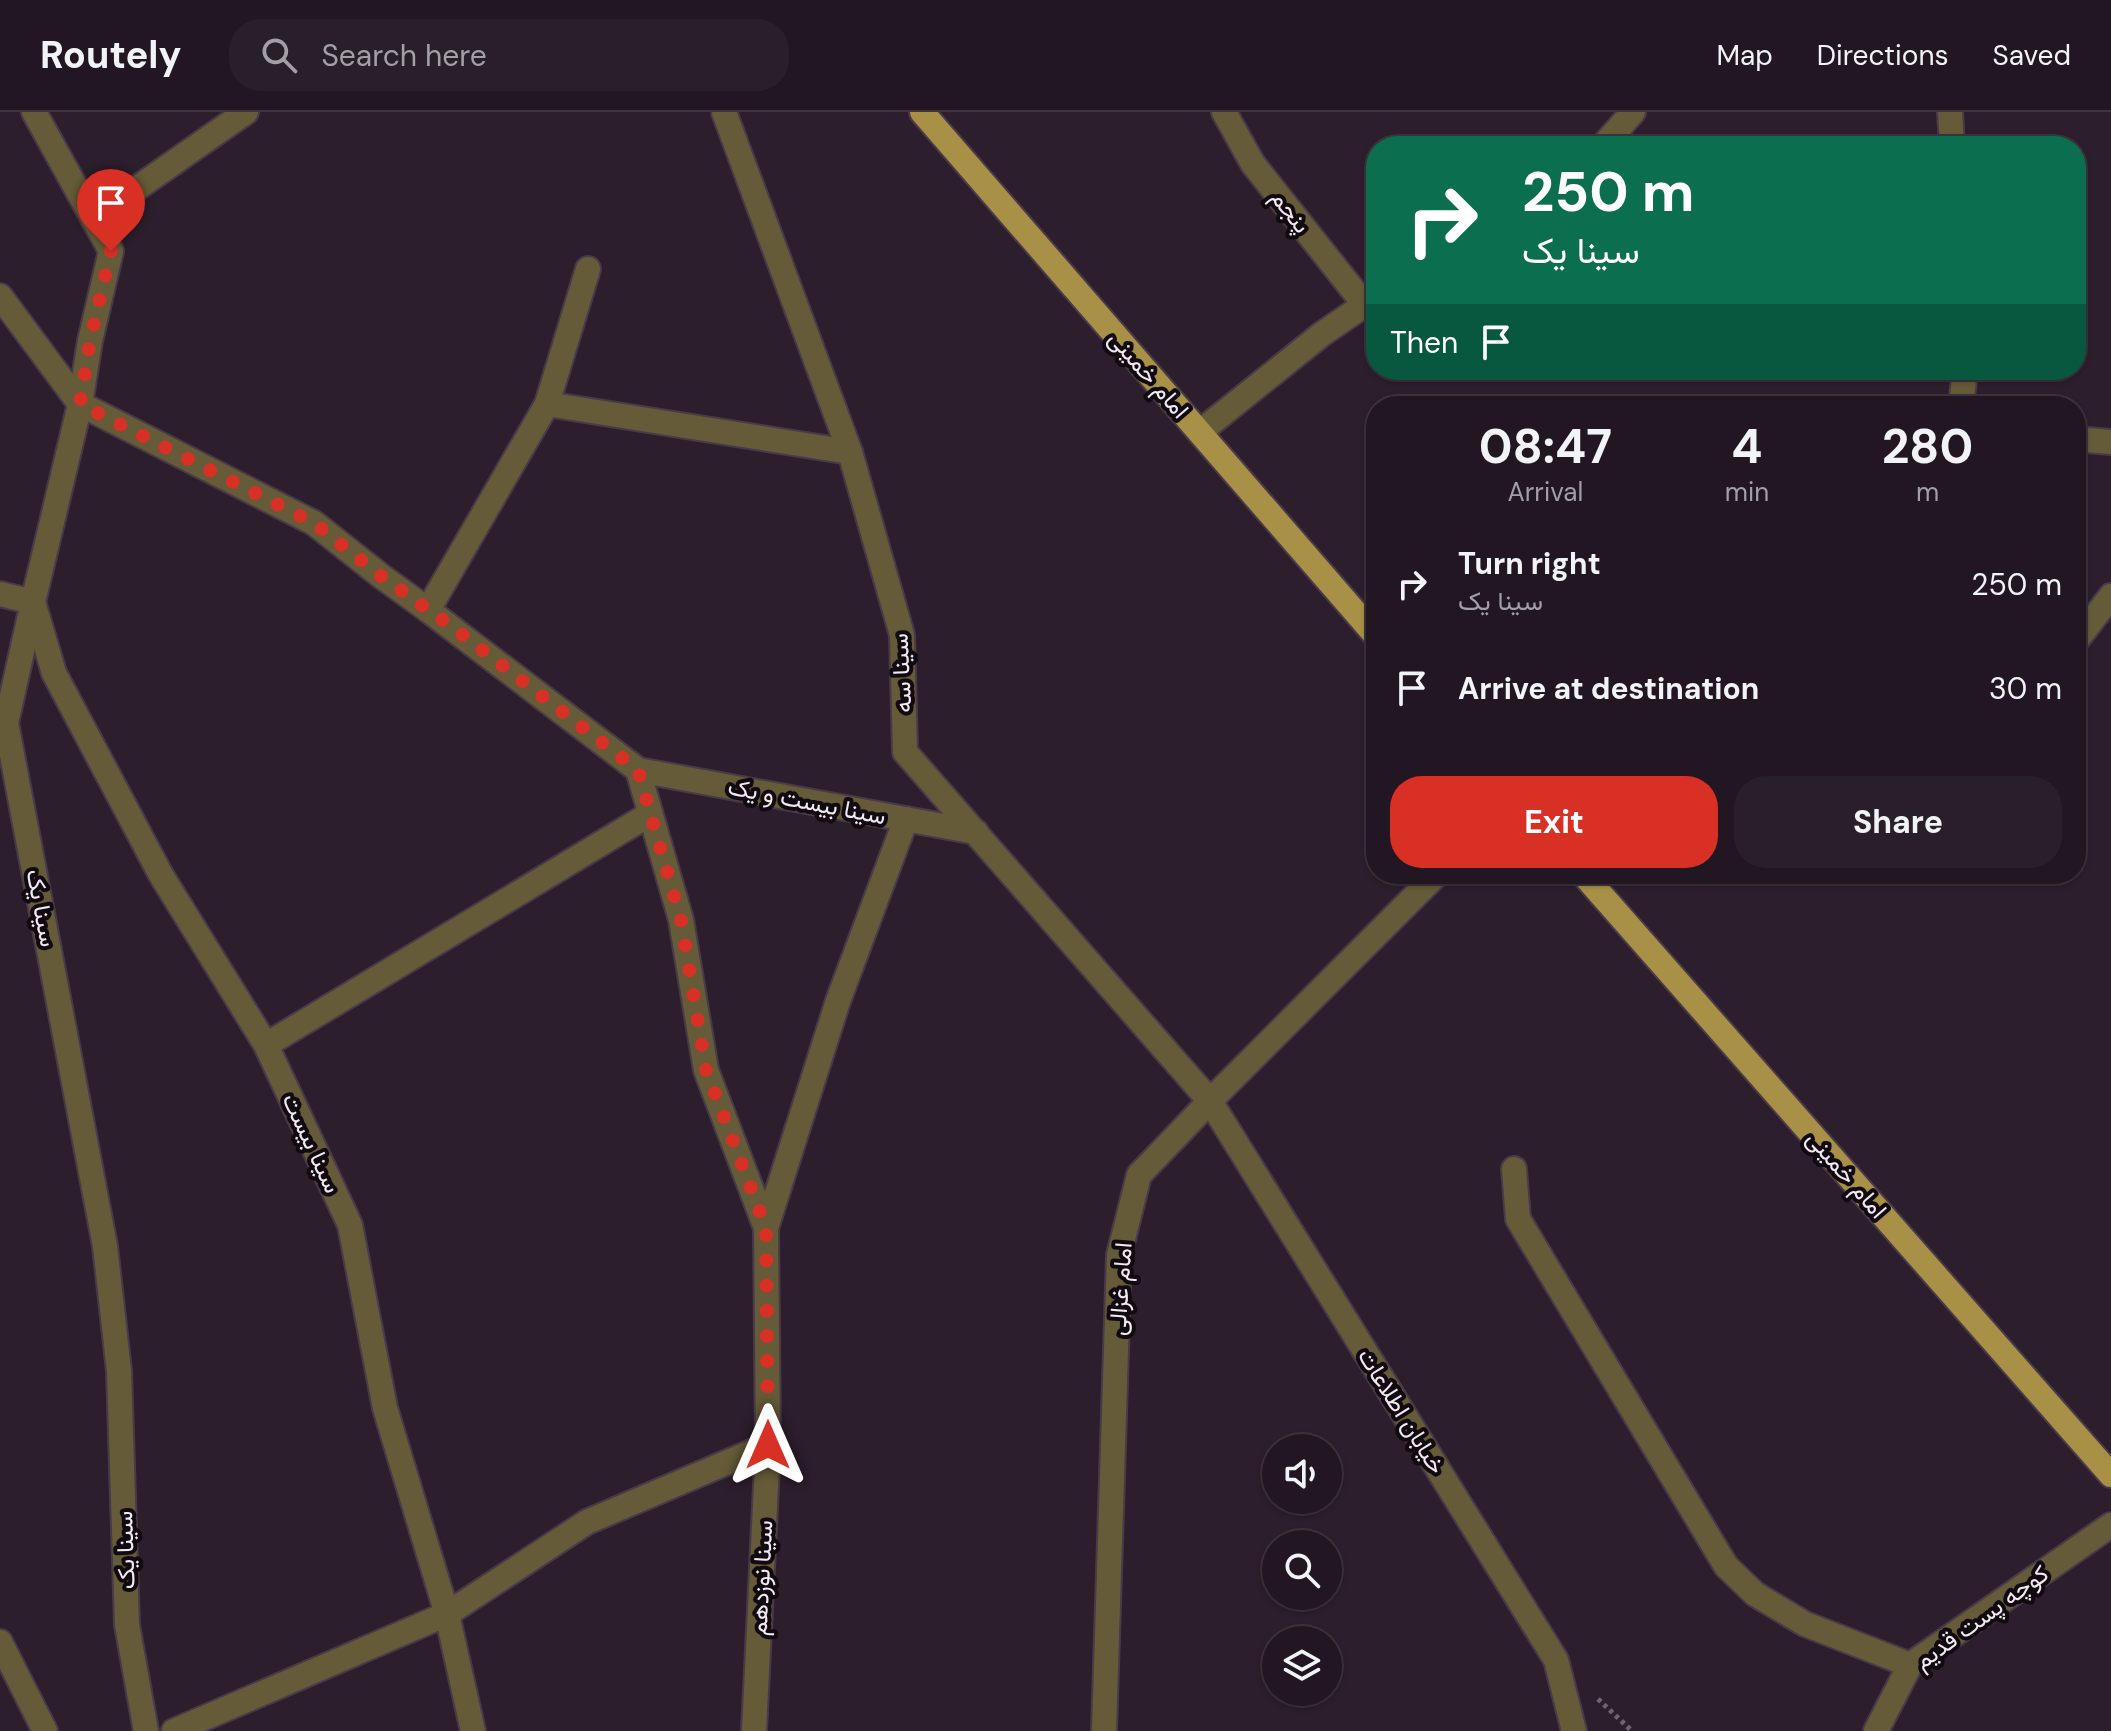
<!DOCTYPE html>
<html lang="en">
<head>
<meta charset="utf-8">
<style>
	:root { --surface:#211621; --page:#291f2a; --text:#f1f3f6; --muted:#a29fa5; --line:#3e353f; --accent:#d93025 }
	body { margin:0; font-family:"DM Sans",Vazirmatn,sans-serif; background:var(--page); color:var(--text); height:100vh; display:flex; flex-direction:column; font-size:30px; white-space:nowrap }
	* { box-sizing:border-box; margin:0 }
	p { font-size:26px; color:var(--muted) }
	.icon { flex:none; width:44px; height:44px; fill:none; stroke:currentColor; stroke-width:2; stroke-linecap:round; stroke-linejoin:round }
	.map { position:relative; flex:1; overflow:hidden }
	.details { position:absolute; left:1366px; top:284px; width:720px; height:488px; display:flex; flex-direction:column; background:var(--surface); border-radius:32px; box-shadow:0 2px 6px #0004,0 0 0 2px var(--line) }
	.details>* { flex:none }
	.top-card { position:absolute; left:1366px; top:24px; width:720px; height:244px; border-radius:32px; box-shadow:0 2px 6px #0004,0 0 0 2px var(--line); background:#0b6e4f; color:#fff; overflow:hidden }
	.fabs { position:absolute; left:1262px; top:1322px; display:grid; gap:16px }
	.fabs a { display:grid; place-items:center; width:80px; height:80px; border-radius:50%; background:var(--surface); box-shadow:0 2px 6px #0004,0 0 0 2px var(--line); font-size:40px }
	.pin { position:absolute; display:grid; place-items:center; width:68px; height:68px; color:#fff; margin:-82px -34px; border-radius:50% 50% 50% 0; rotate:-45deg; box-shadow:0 0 8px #0007 }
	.pin .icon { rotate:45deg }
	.me { position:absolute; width:88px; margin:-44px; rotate:0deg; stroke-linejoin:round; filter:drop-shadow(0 0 6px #0008) }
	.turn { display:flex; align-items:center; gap:28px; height:168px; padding:0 24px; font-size:36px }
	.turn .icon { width:104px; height:104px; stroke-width:2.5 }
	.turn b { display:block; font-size:56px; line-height:68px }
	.then { display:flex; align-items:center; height:76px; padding:0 24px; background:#0003; gap:16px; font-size:30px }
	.eta { display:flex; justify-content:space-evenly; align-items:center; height:136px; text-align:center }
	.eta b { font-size:48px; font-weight:700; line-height:56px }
	.button { display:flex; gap:16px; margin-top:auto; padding:16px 24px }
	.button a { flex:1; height:92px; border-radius:32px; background:var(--accent); color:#fff; font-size:32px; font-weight:700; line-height:92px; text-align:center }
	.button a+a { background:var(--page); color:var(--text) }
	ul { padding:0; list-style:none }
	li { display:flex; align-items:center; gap:24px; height:104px; padding:0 24px }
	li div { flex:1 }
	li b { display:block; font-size:30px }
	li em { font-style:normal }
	header { display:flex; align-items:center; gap:48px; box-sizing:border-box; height:112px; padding:0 40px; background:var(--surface); border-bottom:2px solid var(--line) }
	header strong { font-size:38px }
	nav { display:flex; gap:44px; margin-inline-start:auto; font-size:28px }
	.search { width:560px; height:72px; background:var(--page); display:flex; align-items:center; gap:20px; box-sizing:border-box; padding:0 28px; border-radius:32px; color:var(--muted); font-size:30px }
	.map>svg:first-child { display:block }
</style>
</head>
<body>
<header>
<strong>Routely</strong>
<div class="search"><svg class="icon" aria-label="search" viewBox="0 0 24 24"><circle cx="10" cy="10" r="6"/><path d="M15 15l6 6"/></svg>Search here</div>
<nav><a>Map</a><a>Directions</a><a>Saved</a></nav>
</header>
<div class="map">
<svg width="2111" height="1619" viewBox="0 0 2111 1619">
	<rect width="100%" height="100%" fill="#2c1e2c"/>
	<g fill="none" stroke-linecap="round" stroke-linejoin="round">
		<defs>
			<g id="minor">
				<polyline points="34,0 111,139 90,229 80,292 33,490 6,611 105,1134 119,1259 127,1513 146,1619"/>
				<polyline points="724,0 850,340 902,523 905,640 1210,989 1556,1548 1574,1619"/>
				<polyline points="1224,0 1253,52 1365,193"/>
				<polyline points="1950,0 1952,34"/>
				<polyline points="1603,34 1633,0"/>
				<polyline points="93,107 246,0"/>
				<polyline points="0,184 80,292 314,411 381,464 428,498 638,658 681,808 706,958 766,1116 768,1333 754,1619"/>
				<polyline points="547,292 850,340"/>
				<polyline points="1961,294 1965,258"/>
				<polyline points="1200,320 1322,222 1376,185"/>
				<polyline points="2076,327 2111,330"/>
				<polyline points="0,482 33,490 54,561 161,763 266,933 350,1113 385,1296 447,1502 473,1619"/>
				<polyline points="428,498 547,292 588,157"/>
				<polyline points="2076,529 2111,484"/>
				<polyline points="638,658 976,720"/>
				<polyline points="266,933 650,702"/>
				<polyline points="1514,1057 1518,1107 1726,1454 1755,1482 1805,1512 1910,1553"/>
				<polyline points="766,1116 838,889 906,707"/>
				<polyline points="0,1530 45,1619"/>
				<polyline points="174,1619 447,1502 587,1410 768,1333"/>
				<polyline points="1104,1619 1119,1143 1139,1063 1210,989 1437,762"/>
				<polyline points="1876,1619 1910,1553 2111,1413"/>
			</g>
			<g id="major">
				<polyline points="922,0 1376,524"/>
				<polyline points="1583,762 2111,1363"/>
			</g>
		</defs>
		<use href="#minor" stroke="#483a48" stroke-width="28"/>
		<use href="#major" stroke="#483a48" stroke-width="28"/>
		<polyline stroke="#706370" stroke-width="5" stroke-dasharray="4 4" stroke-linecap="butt" points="1598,1587 1632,1619"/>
		<use href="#minor" stroke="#655b38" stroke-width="24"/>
		<use href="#major" stroke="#a89146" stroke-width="24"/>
	</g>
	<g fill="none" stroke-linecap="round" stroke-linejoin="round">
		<polyline stroke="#d93025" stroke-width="14" stroke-dasharray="0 25.2" points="111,139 90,229 80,292 314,411 381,464 451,514 638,658 681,808 706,958 766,1116 768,1333"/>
	</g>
	<g text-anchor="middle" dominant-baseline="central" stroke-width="8" stroke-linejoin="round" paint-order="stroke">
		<g font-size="24" fill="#f3e9f3" stroke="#110a11">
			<text transform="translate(1291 99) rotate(52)">پنجم</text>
			<text transform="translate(1149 262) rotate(49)">امام خمینی</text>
			<text transform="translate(901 561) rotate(-93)">سینا سه</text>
			<text transform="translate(807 689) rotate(11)">سینا بیست و یک</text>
			<text transform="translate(42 796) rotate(79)">سینا یک</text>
			<text transform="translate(312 1031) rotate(65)">سینا بیست</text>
			<text transform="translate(1847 1062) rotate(49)">امام خمینی</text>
			<text transform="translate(1120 1177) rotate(-86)">امام غزالی</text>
			<text transform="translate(1402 1299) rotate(58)">خیابان اطلاعات</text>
			<text transform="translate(125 1438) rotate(-92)">سینا یک</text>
			<text transform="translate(761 1466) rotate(-87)">سینا نوزدهم</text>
			<text transform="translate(1981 1505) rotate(-36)">کوچه پست قدیم</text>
		</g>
	</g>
</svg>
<div class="fabs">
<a><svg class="icon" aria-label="sound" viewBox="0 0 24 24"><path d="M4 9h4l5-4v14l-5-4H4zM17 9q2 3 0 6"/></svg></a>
<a><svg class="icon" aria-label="search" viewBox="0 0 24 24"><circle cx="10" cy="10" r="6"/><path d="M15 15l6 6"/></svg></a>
<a><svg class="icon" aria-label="layers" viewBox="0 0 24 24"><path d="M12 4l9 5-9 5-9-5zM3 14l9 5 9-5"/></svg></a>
</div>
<div class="pin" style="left:111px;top:139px;background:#d93025"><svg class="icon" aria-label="arrive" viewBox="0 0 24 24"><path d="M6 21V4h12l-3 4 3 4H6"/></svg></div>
<svg class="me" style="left:768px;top:1333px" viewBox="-20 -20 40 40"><path d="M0-17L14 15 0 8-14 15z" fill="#d93025" stroke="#fff" stroke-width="4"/></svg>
<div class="top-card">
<div class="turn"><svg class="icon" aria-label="right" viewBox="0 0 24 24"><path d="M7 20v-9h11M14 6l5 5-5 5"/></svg><div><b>250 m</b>سینا یک</div></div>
<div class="then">Then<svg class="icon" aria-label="arrive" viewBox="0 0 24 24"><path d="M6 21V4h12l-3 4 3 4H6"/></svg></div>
</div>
<section class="details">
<div class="eta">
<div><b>08:47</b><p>Arrival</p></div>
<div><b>4</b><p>min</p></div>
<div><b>280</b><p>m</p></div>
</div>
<ul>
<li><svg class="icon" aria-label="right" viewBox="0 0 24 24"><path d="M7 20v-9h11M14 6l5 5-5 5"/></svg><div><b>Turn right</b><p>سینا یک</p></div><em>250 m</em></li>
<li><svg class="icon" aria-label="arrive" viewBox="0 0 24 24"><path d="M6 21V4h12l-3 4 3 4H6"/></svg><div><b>Arrive at destination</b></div><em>30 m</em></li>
</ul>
<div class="button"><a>Exit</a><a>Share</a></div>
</section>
</div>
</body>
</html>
